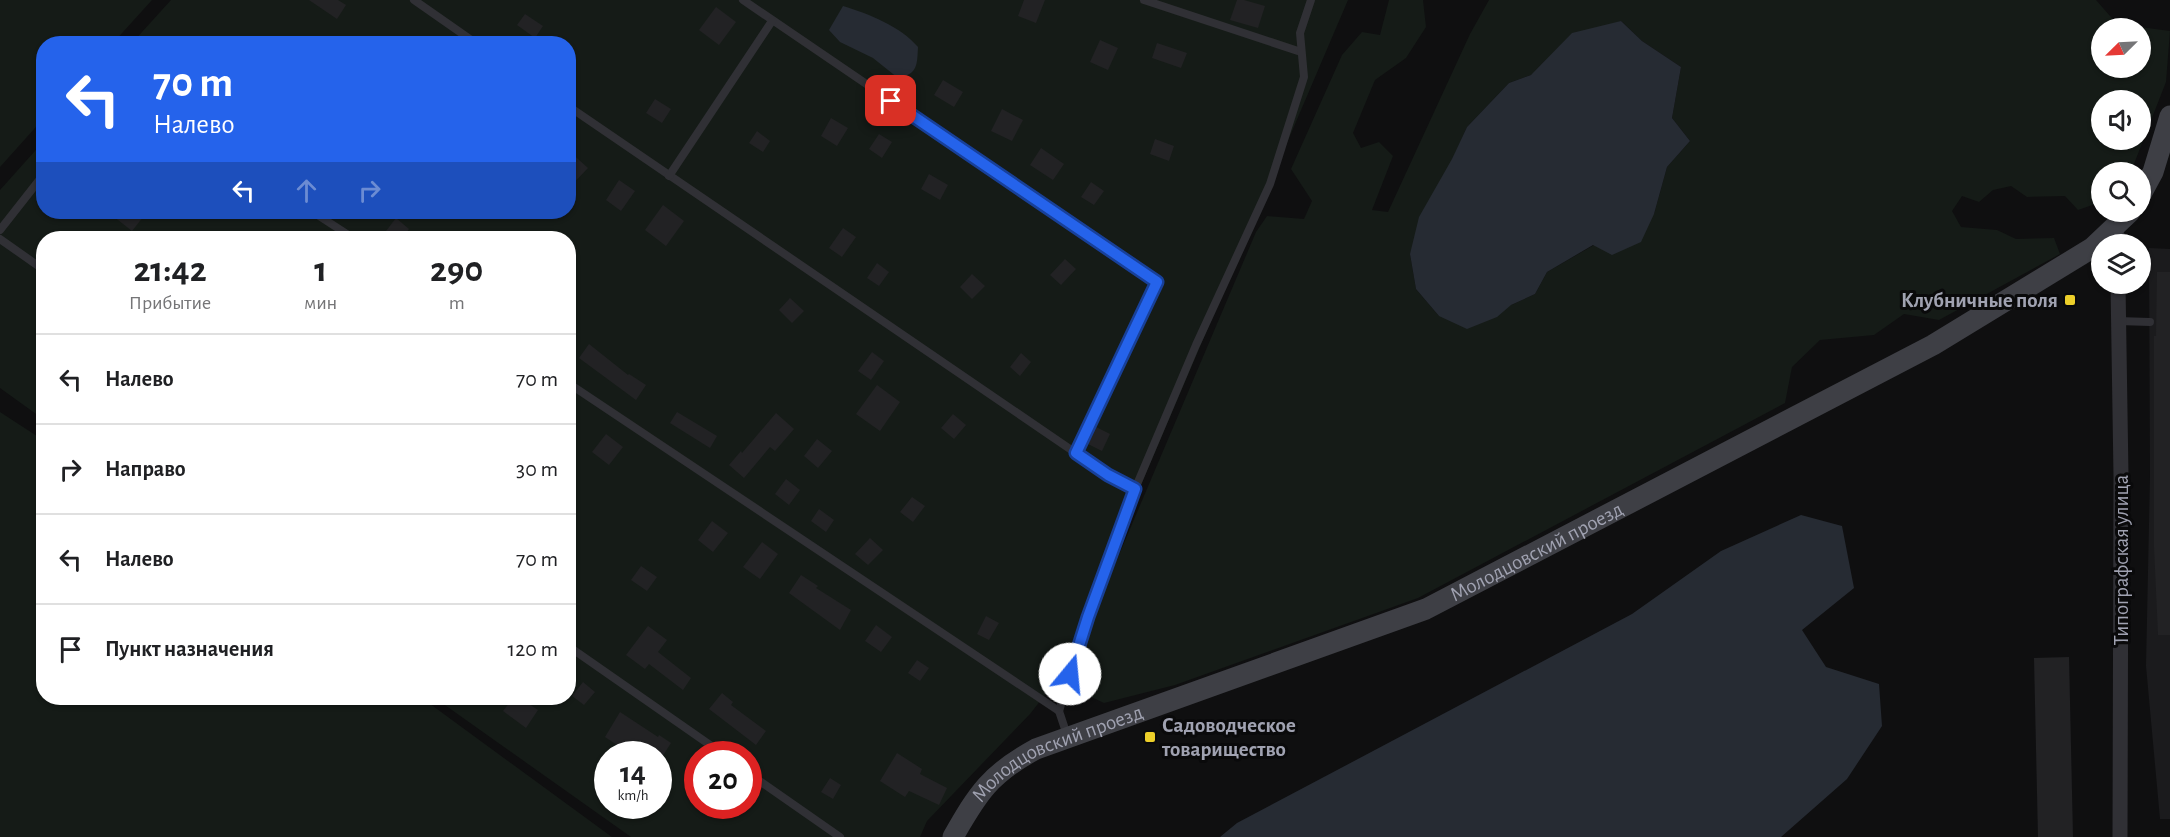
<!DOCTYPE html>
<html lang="ru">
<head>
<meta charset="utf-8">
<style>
	:root { --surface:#fff; --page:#f2f2f2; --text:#202124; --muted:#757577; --line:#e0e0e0 }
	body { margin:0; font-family:"Alegreya Sans",sans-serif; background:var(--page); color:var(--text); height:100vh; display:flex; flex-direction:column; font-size:22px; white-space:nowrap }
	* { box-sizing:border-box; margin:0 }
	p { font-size:20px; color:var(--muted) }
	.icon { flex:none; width:33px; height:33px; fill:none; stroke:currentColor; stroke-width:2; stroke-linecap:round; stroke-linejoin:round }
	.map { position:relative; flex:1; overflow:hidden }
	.drawer { position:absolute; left:36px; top:231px; width:540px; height:474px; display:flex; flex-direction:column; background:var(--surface); border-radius:24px; box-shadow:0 2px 4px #0004 }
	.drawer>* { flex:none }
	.banner { position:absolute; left:36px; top:36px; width:540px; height:183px; border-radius:24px; box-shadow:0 2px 4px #0004; background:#2563eb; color:#fff; overflow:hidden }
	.needle { width:39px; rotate:246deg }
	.controls { position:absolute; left:2091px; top:18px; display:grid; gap:12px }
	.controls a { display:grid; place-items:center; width:60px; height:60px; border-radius:50%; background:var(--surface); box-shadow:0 2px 4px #0004; font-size:30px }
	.speed { position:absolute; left:594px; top:741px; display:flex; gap:12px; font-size:30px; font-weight:700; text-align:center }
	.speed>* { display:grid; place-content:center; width:78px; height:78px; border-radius:50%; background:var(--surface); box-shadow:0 2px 4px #0004; line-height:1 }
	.speed small { font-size:15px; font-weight:400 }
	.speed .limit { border:9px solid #d22; background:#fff; color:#111 }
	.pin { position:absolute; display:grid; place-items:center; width:51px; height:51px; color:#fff; margin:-26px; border-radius:12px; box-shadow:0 3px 9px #0006 }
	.me { position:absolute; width:66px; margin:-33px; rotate:17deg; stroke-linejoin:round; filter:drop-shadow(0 0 4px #0008) }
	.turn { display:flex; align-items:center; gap:21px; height:126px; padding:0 18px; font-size:27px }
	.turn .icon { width:78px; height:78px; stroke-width:2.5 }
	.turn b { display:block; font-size:42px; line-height:51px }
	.lanes { display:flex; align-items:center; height:57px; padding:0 18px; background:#0003; justify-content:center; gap:30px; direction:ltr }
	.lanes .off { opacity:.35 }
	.eta { display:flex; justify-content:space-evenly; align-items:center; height:102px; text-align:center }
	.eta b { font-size:36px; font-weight:600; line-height:42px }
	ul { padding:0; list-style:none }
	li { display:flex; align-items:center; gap:18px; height:90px; padding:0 18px; border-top:2px solid var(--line) }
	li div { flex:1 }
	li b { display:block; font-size:22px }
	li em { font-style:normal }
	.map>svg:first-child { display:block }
</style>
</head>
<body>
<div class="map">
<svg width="2170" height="837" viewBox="0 0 2170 837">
	<rect width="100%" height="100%" fill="#0f0f10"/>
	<polygon fill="#1b1b1d" points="2149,248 2170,249 2170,819 2160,819 2146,666 2150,476"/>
	<g fill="#151b17" fill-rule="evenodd">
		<polygon points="0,0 152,0 113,43 44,44 43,119 0,167"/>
		<path d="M 171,0 L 1348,0 L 1059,677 L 1030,714 L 927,821 L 920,837 L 631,837 L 435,698 L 568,698 L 568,238 L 44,238 L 43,419 L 0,388 L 0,190 L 43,142 L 44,212 L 568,212 L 568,44 L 132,43 ZM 608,754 L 658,754 L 658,806 L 608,806 ZM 698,754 L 748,754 L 748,806 L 698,806 Z"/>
		<path d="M 1389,0 L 1423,0 L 1426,27 L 1406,58 L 1375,80 L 1353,133 L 1361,148 L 1379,142 L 1393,156 L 1372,210 L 1388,212 L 1470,34 L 1489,0 L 2096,0 L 2117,24 L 2170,31 L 2166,82 L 2132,169 L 2130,172 L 2102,172 L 2101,202 L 2078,210 L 2065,196 L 2027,197 L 2011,186 L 1993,190 L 1979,202 L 1962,196 L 1952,211 L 1961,227 L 1997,230 L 2016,239 L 2054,238 L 2060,254 L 1939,320 L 1904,314 L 1874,335 L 1820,340 L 1792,367 L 1785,403 L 1418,598 L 1175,685 L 1104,703 L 1087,695 L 1081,677 L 1089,659 L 1082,642 L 1256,232 L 1267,216 L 1304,219 L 1312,201 L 1291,169 L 1342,55 L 1362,32 L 1380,35 ZM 1621,21 L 1642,41 L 1681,67 L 1672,118 L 1690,141 L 1667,167 L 1654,214 L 1594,245 L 1547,272 L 1535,294 L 1511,305 L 1439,316 L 1416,289 L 1410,254 L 1467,127 L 1509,83 L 1531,75 ZM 2102,28 L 2140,28 L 2140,68 L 2102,68 ZM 2102,100 L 2140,100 L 2140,140 L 2102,140 Z"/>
		<polygon points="0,412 43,440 44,698 422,698 612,837 0,837"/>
	</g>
	<g fill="#262b33">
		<path d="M 843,6 C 869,14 900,26 918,47 C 917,65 918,74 898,78 L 873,58 L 840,42 L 829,30 Z"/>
		<polygon points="1621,21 1642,41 1681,67 1672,118 1690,141 1667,167 1654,214 1641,242 1612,255 1593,245 1547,272 1535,294 1511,305 1497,317 1467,329 1439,316 1416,289 1410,254 1419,217 1452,159 1467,127 1509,83 1531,75 1572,33"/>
		<polygon points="1801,515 1842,526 1854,588 1802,630 1826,667 1879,684 1882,726 1847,779 1781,837 1220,837 1237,823 1632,614 1721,551"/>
	</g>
	<g fill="#222224">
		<polygon points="309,0 338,0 346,5 337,19"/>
		<polygon points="1024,0 1045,0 1036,23 1018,16"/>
		<polygon points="1237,0 1244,0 1265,6 1258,28 1230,20"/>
		<polygon points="716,7 736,22 719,45 699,30"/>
		<polygon points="525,14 543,26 535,38 517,25"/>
		<polygon points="1100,40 1118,48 1108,70 1090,62"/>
		<polygon points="1157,43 1187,53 1181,68 1152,58"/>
		<polygon points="943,80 963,92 954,107 934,95"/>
		<polygon points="655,99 671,109 662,123 646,113"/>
		<polygon points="1002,109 1023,120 1012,141 991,131"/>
		<polygon points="831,118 848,128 837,146 821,136"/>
		<polygon points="757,131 770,141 763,152 749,143"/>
		<polygon points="879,134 892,142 882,158 869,149"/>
		<polygon points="1155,139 1174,146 1169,161 1150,154"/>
		<polygon points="1041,148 1064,164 1053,180 1030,165"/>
		<polygon points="568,150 588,168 568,189"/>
		<polygon points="929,174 948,185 940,200 921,189"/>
		<polygon points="619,180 635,191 621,211 606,200"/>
		<polygon points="1091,182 1104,191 1094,205 1081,197"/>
		<polygon points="663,205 684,221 666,246 645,230"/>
		<polygon points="108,212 147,212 132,231"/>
		<polygon points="396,218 409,229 402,238 397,238 386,231"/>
		<polygon points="843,228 856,237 842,257 829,248"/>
		<polygon points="1065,259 1076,269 1061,285 1050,275"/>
		<polygon points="877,263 889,272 879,286 867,278"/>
		<polygon points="2157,272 2170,272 2170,635 2158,635 2154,547 2154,336 2156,336"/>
		<polygon points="972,274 985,286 972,299 960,287"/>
		<polygon points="790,298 804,311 792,323 779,310"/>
		<polygon points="589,344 628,375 629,374 646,385 636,400 579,358"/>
		<polygon points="872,352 884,361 871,380 858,371"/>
		<polygon points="1021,353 1031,362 1020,376 1010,367"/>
		<polygon points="877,385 900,402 880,431 856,414"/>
		<polygon points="677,412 717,436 710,448 670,423"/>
		<polygon points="776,413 794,429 775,451 770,447 744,478 729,465 741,451 742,453"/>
		<polygon points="953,414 966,425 954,439 941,428"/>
		<polygon points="1096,427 1110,434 1102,451 1088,444"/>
		<polygon points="606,434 623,447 609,465 592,452"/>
		<polygon points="817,439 832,451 818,468 804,456"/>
		<polygon points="786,479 800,490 789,505 775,494"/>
		<polygon points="912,497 925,506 913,522 900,512"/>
		<polygon points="819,509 834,520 826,532 811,521"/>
		<polygon points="712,521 728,533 713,552 698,540"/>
		<polygon points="870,538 883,550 868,565 855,554"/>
		<polygon points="762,542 778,554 760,579 743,567"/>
		<polygon points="641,566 657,577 647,591 631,580"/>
		<polygon points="801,575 818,586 816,588 851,610 840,630 789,593"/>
		<polygon points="986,616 999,623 989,640 977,634"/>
		<polygon points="876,625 892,637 881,652 865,641"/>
		<polygon points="648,626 667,640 658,652 691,678 683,690 649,664 645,669 626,655"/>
		<polygon points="2069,657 2073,837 2038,837 2034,658"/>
		<polygon points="917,660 929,668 920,681 908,673"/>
		<polygon points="583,682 595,692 584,705 572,696"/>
		<polygon points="722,693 733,702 731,705 766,731 756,745 709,709"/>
		<polygon points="513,698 520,698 538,710 526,728 503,711"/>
		<polygon points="620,712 658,737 659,735 671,743 662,757 638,740 629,753 605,737"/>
		<polygon points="897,753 922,769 920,774 947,788 939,805 909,791 905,797 880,781"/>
		<polygon points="830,778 841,785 833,799 821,792"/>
	</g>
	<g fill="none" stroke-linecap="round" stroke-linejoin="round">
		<g stroke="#303035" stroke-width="8">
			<polyline points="414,0 477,44"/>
			<polyline points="743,0 1157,282 1076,453"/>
			<polyline points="1144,0 1301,52"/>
			<polyline points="568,106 1108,475 1135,489 1088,617 1059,711 1067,735"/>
			<polyline points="669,176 772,21"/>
			<polyline points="313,212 353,238"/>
			<polyline points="0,230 44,174"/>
			<polyline points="0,239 44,270"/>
			<polyline points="2118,321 2150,322"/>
			<polyline points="568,383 1059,711"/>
			<polyline points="1135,489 1196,345 1270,184 1304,77 1300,33 1311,0"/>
			<polyline points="568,646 723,754"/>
			<polyline points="748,773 840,837"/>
		</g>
		<g stroke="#303035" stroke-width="15">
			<polyline points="2113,229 2119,239 2118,244"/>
			<polyline points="2118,284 2121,476 2120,837"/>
		</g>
		<g stroke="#3e3f45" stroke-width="21">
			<polyline points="2140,196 2153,172 2170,116"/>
			<path id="s1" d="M 953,837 C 978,793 990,774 1036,749 L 1426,609 L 1933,345 L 2092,248 L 2130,212"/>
		</g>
	</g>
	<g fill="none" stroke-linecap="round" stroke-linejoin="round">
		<defs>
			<polyline id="route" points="891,101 1157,282 1076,453 1108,475 1135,489 1088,617 1070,674"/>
		</defs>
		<use href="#route" stroke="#184099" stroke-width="15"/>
		<use href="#route" stroke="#2563eb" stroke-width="10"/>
	</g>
	<g fill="#edcf2a" stroke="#0a0a0b" stroke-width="2">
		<rect x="2064" y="294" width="12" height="12" rx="3"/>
		<rect x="1144" y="731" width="12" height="12" rx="3"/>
	</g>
	<g text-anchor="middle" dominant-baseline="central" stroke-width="6" stroke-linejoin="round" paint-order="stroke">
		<g font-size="21" font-weight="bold" fill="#a0a2b1" stroke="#0a0a0b" text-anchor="end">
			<text x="2058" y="300">Клубничные поля</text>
			<text x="1162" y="725" text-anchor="start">Садоводческое<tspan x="1162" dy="24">товарищество</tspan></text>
		</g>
		<g font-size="21" fill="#a0a2b1" stroke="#0a0a0b">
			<text stroke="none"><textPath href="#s1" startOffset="662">Молодцовский проезд</textPath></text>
			<text transform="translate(2121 560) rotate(-90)">Типографская улица</text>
			<text stroke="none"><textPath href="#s1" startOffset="140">Молодцовский проезд</textPath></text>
		</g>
	</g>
</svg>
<div class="controls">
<a><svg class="needle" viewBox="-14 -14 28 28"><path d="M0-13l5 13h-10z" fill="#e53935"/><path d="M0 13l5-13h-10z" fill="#757577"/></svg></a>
<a><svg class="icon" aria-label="sound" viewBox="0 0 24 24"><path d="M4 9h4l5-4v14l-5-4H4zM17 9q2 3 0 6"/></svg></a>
<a><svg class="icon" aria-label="search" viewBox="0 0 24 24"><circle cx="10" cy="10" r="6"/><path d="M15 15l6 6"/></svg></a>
<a><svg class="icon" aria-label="layers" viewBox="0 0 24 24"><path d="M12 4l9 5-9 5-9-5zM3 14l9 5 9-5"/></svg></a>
</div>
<div class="speed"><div>14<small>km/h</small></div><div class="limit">20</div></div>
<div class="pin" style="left:891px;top:101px;background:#d93025"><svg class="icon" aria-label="arrive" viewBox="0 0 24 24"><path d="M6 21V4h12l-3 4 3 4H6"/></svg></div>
<svg class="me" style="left:1070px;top:674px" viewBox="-20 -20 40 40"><circle r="19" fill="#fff"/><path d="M0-13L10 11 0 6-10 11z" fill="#2563eb"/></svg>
<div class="banner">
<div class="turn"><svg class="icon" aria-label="left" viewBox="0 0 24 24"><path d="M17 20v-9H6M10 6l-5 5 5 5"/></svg><div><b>70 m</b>Налево</div></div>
<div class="lanes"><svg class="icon" aria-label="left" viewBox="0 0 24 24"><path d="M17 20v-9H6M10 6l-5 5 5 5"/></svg><svg class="icon off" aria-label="ahead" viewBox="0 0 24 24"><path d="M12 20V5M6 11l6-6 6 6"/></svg><svg class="icon off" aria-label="right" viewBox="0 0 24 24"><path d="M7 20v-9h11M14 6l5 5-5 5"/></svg></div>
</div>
<section class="drawer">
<div class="eta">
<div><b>21:42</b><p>Прибытие</p></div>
<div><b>1</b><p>мин</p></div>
<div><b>290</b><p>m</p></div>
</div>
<ul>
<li><svg class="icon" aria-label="left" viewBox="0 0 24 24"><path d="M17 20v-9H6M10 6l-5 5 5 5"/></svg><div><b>Налево</b></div><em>70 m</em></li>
<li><svg class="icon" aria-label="right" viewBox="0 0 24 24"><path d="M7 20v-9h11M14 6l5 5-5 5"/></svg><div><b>Направо</b></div><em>30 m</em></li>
<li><svg class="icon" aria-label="left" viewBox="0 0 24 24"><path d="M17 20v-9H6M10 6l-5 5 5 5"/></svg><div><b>Налево</b></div><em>70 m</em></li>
<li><svg class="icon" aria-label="arrive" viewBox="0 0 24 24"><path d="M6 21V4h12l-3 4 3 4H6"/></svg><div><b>Пункт назначения</b></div><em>120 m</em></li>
</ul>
</section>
</div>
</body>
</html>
